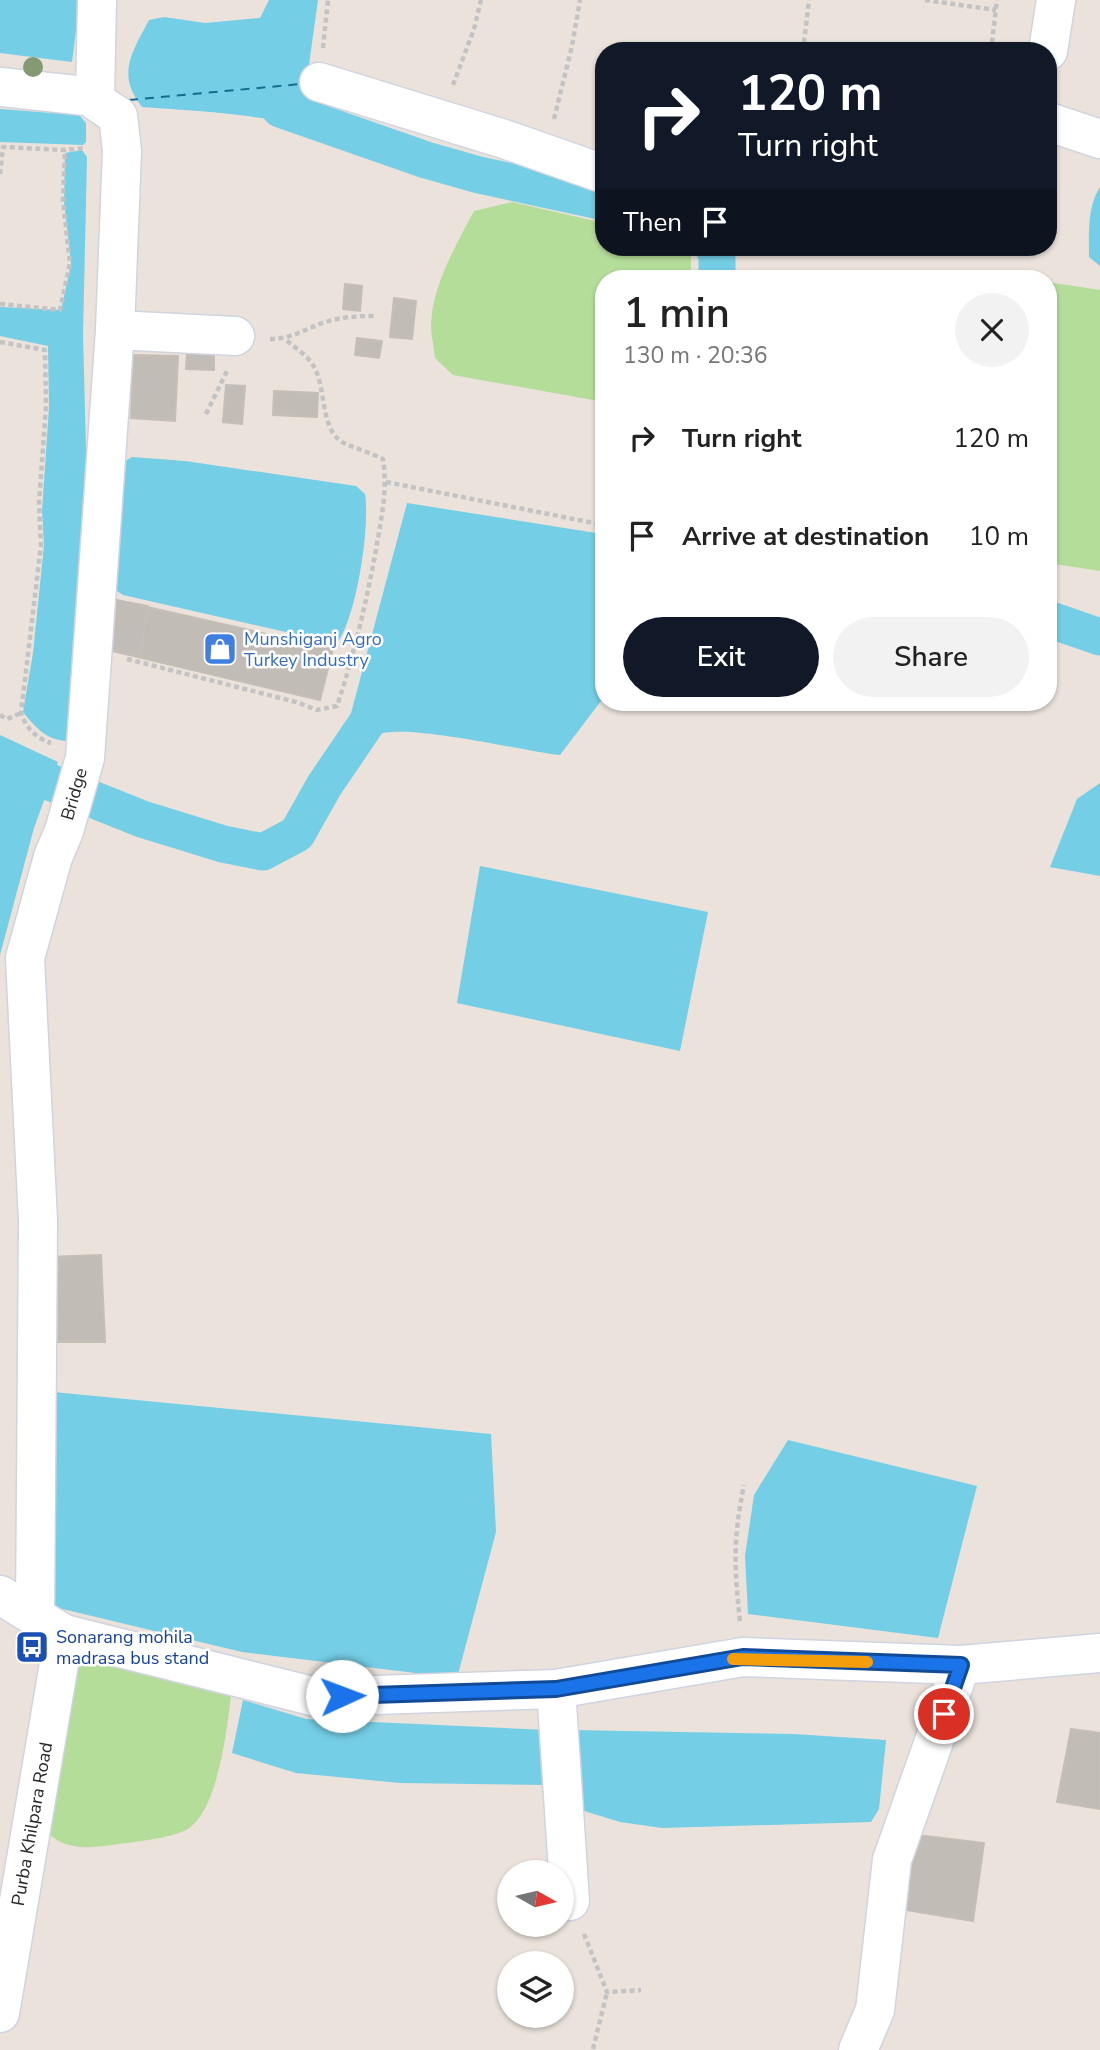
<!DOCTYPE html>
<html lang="en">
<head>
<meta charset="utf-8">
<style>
	:root { --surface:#fff; --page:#f2f2f2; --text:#222; --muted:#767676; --accent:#111827 }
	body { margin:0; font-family:"Nunito Sans",sans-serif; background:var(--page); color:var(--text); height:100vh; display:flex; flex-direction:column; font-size:26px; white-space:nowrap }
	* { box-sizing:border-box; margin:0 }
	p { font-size:23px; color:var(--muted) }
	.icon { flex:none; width:38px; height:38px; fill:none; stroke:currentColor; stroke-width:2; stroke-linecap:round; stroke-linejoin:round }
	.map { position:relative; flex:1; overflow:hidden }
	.panel { position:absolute; left:595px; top:270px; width:462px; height:441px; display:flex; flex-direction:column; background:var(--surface); border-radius:28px; box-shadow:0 2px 5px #0004 }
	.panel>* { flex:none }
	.top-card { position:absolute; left:595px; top:42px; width:462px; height:214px; border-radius:28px; box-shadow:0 2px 5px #0004; background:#111827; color:#fff; overflow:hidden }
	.needle { width:46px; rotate:98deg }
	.controls { position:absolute; left:497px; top:1860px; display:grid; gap:14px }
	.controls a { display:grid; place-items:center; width:77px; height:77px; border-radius:50%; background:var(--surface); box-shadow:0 2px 5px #0004; font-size:35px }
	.pin { position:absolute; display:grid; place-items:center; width:60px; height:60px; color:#fff; margin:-30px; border:4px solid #fff; border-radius:50%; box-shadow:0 2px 7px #0007 }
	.me { position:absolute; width:77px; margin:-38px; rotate:88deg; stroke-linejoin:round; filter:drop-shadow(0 0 5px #0008) }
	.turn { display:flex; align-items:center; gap:24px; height:147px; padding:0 28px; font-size:32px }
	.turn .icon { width:91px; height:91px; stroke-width:2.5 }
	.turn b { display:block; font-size:49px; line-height:60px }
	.then { display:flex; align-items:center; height:66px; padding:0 28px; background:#0003; gap:14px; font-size:26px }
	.round { display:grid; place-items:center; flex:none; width:74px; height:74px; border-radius:37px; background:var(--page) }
	.summary { display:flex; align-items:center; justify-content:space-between; height:119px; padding:0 28px }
	h1 { font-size:42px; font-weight:600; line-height:52px }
	.cta { display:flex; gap:14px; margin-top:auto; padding:14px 28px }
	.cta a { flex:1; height:80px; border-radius:42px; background:var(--accent); color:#fff; font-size:28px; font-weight:600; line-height:80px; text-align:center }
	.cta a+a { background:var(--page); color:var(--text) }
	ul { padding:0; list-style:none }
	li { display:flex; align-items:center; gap:21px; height:98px; padding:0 28px }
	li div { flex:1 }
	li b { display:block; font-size:26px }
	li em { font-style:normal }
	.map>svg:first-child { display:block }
</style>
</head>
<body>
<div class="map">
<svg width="1100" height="2050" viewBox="0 0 1100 2050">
	<rect width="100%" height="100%" fill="#eae2db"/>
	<g fill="#b5dd9a">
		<path d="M 512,202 L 604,223 L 604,247 L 681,247 L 691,253 L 691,278 L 604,278 L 604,402 L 453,375 L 435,358 C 434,347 431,336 431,325 C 432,286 456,245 474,211 Z"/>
		<polygon points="1048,282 1100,290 1100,571 1048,563"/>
		<path d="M 69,1651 L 231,1696 C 227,1729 218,1813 186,1830 C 168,1839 132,1842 112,1845 C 84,1849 62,1850 43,1828 Z"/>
	</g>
	<g fill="#74cee6">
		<polygon points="0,0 80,0 72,62 0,53"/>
		<path d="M 269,0 L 318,0 L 305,93 L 310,107 L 327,123 L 323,130 C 265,115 202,111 142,107 C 116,74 132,53 149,20 L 164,17 L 205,23 L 260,18 Z"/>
		<polygon points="0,109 79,115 86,123 86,142 83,145 0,142"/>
		<path d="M 82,150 L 87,157 L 83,334 L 87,489 L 68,741 C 47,741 35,727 23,712 L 33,653 L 44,545 L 42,511 L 49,407 L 48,346 L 0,336 L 0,307 L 61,310 L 71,264 L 64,202 L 65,153 Z"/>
		<path d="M 1100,187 L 1100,266 L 1089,257 C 1089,234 1087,207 1100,187 Z"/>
		<path d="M 132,457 L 185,461 L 356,486 L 365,494 C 370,527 357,612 339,640 L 330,642 L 123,595 L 117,591 L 114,584 L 120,464 Z"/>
		<path d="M 407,503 L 596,533 L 604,532 L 604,697 L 560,755 C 522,751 405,722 376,735 C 365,740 354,756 345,765 L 333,757 L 350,717 Z"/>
		<polygon points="0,735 58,762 34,828 0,955"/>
		<polygon points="1100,783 1100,876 1050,867 1077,799"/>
		<polygon points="480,866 708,912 680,1051 457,1003"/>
		<polygon points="53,1392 491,1434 496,1532 457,1678 242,1652 50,1606"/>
		<polygon points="788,1440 977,1486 938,1638 748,1614 745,1556 754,1495"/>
		<polygon points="243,1700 306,1719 547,1730 549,1785 400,1783 296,1773 232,1753"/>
		<polygon points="572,1730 794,1734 886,1740 879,1809 871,1822 662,1828 620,1822 581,1810"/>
	</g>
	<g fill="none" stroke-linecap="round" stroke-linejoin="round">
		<g stroke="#74cee6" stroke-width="37">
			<polyline points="280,109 426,160 479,175 604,202"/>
			<polyline points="713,247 717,255 717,278"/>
			<polyline points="1048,619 1100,637"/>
			<polyline points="0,762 142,819 223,844 263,852 297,834 324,786 368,721"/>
		</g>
		<polyline stroke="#166c8f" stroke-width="2" stroke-dasharray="9 7" stroke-linecap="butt" points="129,100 301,84"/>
	</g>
	<g fill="#c2bcb7" stroke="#c5beb5" stroke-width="2">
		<polygon points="345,284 362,286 360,311 343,309"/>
		<polygon points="394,298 416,301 412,339 390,337"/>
		<polygon points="357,338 382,341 379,358 355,355"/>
		<polygon points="187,353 214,354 214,370 186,369"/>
		<polygon points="133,355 178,356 175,421 131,418"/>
		<polygon points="226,385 245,386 242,424 223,422"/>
		<polygon points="274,391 318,393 317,417 273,415"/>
		<polygon points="116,600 333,649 320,700 108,650"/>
		<polygon points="116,600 148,606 140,656 108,650"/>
		<polygon points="101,1255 105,1342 51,1342 49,1257"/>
		<polygon points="1071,1729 1100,1733 1100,1809 1057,1802"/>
		<polygon points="909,1834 984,1843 973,1921 900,1909"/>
	</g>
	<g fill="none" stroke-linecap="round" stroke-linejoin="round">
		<defs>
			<g id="minor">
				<polyline points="1048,51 1056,0"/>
				<polyline points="319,82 504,139 604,174"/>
				<polyline points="0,87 95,97 97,102 118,116 122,151 115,330 85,758 64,831 53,857 25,958 38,1221 35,1615"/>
				<polyline points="95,97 97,0"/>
				<polyline points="1048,128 1052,123 1100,139"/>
				<polyline points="115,330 235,336"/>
				<polyline points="0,1595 64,1634 316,1697 556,1689 743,1657 961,1665 1100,1653"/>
				<polyline points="556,1689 570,1901"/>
				<polyline points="0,2013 64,1634"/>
				<polyline points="858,2050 875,2010 892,1860 961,1665"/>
			</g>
		</defs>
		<use href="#minor" stroke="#d0d4e0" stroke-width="41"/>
		<g stroke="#c3c3c3" stroke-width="4.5" stroke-dasharray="5 3.5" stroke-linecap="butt">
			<polyline points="925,0 996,10"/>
			<polyline points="323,48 328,0"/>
			<polyline points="803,51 809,0"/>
			<polyline points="991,51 997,0"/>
			<polyline points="453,85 474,29 481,0"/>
			<polyline points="554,119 572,46 580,0"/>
			<polyline points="0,174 3,147 65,150 86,148"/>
			<polyline points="0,304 60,310 70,263 63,201 65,150"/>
			<path d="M 270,339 C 290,339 304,330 322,323 C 340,317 358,316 376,316"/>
			<path d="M 0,342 L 45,350 L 46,406 L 39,503 L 41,545 L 21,713 C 25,727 37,739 51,743"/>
			<polyline points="206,414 227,371"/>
			<polyline points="386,482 604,525"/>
			<path d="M 127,659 L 296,702 L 317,710 L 337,706 C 354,655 366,603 376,550 C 381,519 388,490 383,459 C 371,453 351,447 342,442 C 319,427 327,387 313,365 C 307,355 294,347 285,339"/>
			<polyline points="0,715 7,719 21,713"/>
			<path d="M 740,1621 C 734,1567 733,1539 744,1485"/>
			<polyline points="584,1934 607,1992 641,1990"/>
			<polyline points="593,2049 607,1992"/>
		</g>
		<use href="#minor" stroke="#fff" stroke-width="38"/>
	</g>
	<circle fill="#849a73" cx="33" cy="67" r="10"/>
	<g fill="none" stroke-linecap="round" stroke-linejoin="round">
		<defs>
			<polyline id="route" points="342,1696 556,1689 743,1657 961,1665 944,1714"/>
		</defs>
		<use href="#route" stroke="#114b97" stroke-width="18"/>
		<use href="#route" stroke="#1a73e8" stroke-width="12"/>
		<polyline stroke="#f59e0b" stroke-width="12" points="733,1659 867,1662"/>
	</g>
	<defs>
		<symbol id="shop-square" viewBox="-11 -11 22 22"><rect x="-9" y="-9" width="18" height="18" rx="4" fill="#3f7fe0" stroke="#fff"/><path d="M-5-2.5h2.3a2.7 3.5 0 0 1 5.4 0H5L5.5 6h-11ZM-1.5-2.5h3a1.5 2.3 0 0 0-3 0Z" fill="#fff"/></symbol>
		<symbol id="bus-square" viewBox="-11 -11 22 22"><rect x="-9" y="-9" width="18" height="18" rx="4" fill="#1a4fb4" stroke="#fff"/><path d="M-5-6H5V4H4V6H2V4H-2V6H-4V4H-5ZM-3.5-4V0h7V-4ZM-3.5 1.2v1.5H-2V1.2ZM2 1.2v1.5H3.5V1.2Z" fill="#fff"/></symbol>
	</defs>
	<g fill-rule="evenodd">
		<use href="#shop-square" x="201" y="630" width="38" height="38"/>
		<use href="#bus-square" x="13" y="1628" width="38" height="38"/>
	</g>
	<g text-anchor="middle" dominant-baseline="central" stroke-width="5" stroke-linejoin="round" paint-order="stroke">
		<g font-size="18" fill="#366cbe" stroke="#fff" text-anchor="start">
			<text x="244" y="639">Munshiganj Agro<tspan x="244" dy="21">Turkey Industry</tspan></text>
		</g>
		<g font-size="18" fill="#282828" stroke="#fff">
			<text transform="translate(74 794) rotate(-74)">Bridge</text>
			<text transform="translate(32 1824) rotate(-80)">Purba Khilpara Road</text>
		</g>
		<g font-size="18" fill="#164399" stroke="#fff" text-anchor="start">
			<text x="56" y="1637">Sonarang mohila<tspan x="56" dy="21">madrasa bus stand</tspan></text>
		</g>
	</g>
</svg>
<div class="controls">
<a><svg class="needle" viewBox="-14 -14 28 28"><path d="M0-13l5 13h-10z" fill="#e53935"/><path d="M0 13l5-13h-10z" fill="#767676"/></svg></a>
<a><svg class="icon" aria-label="layers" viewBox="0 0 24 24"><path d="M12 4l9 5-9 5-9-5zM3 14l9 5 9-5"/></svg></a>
</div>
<div class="pin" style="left:944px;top:1714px;background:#d93025"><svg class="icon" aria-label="arrive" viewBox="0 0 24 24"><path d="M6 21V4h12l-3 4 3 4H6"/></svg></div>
<svg class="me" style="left:342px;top:1696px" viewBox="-20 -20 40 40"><circle r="19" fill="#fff"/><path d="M0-13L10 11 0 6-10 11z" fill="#1a73e8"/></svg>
<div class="top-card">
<div class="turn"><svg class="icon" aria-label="right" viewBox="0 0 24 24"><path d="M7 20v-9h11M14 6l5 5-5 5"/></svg><div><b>120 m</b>Turn right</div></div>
<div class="then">Then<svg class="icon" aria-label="arrive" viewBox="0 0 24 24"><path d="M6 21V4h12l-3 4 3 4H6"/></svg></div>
</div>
<section class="panel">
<div class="summary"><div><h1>1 min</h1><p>130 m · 20:36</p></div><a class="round"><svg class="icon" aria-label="close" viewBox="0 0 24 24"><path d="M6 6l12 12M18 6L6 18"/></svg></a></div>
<ul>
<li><svg class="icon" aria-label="right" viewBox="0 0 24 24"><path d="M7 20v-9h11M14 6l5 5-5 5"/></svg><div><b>Turn right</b></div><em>120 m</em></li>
<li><svg class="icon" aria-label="arrive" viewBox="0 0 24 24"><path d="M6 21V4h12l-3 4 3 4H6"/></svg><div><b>Arrive at destination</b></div><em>10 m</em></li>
</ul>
<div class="cta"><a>Exit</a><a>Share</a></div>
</section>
</div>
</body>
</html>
